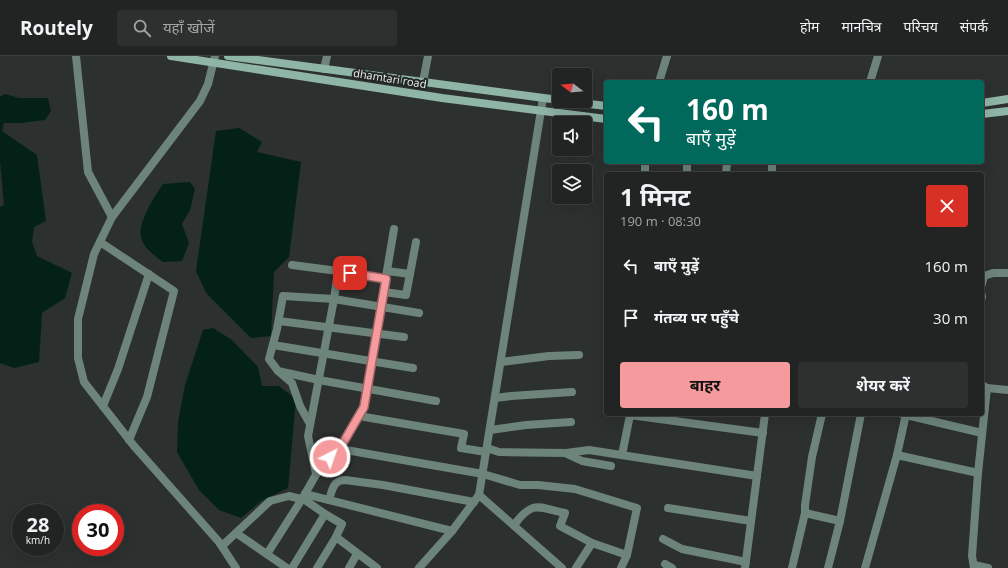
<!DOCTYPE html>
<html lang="hi">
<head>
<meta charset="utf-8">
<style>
	:root { --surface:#212422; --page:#2d302f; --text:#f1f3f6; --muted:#a2a4a5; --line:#3e4140; --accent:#f59b9d }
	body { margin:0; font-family:"Open Sans","Noto Sans Devanagari",sans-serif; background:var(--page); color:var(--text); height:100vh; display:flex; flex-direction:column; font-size:15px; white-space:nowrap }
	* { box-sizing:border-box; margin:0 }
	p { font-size:13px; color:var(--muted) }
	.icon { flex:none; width:22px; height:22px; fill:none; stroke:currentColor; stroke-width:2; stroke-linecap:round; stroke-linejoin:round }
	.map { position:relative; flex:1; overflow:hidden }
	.drawer { position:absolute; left:604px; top:116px; width:380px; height:244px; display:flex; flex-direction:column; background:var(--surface); border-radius:4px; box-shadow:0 4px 16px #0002,0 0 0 1px var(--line) }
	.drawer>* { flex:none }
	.banner { position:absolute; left:604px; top:24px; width:380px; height:84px; border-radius:4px; box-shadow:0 4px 16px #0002,0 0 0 1px var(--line); background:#00695c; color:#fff; overflow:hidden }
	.needle { width:26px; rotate:286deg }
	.buttons { position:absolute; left:552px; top:12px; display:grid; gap:8px }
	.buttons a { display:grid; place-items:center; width:40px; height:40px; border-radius:4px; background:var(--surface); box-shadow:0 4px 16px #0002,0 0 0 1px var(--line); font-size:20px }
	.speed { position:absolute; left:12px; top:448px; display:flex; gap:8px; font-size:20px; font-weight:700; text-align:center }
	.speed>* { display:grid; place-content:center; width:52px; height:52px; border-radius:50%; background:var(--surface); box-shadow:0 4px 16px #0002,0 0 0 1px var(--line); line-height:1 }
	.speed small { font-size:10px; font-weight:400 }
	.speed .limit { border:6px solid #d22; background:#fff; color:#111 }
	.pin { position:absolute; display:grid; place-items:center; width:34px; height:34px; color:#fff; margin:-17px; border-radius:8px; box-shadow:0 2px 6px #0006 }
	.me { position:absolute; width:44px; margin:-22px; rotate:41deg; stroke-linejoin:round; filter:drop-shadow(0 0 3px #0008) }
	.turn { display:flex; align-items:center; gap:14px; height:84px; padding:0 16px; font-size:18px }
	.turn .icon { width:52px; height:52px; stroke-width:2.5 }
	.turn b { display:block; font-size:28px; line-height:34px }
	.round { display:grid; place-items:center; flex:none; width:42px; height:42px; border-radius:4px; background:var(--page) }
	.head { display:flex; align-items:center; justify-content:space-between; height:68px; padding:0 16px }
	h1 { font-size:24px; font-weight:700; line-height:30px }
	.cta { display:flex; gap:8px; margin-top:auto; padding:8px 16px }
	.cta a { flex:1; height:46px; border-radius:4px; background:var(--accent); color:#111; font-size:16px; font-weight:700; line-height:46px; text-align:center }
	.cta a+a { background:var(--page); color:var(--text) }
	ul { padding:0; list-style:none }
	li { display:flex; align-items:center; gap:12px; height:52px; padding:0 16px }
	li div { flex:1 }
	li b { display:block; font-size:15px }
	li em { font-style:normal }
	header { display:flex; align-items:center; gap:24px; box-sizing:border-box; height:56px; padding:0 20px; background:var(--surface); border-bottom:1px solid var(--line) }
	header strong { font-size:19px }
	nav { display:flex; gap:22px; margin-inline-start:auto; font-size:14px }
	.search { width:280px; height:36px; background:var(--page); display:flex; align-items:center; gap:10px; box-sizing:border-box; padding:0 14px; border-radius:4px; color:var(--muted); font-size:15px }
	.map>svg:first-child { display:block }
</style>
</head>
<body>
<header>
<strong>Routely</strong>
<div class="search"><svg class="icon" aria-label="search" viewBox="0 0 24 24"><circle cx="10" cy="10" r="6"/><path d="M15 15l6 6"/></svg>यहाँ खोजें</div>
<nav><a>होम</a><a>मानचित्र</a><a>परिचय</a><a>संपर्क</a></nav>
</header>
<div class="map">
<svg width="1008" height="512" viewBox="0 0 1008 512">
	<rect width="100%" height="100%" fill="#2c302e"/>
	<g fill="#032117">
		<polygon points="5,38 19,42 48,42 51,55 45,64 21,67 4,67 2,75 37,99 46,165 34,171 32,186 37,200 72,217 65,242 42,257 39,306 14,312 0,307 0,151 4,149 0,105 0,41"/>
		<polygon points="239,72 262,86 257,96 301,106 289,201 274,216 271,280 251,282 206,237 196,215 216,75"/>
		<path d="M 190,126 L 195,133 L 190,154 L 182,168 L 189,187 L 182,205 L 163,206 C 155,200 142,191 141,180 C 139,163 154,142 163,128 Z"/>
		<polygon points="213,272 232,284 258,311 262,330 279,330 296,343 288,432 261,445 241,462 219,454 199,434 177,396 178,366 185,329 203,274"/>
	</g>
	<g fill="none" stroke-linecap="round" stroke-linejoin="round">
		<g stroke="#6d847b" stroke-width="8">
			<polyline points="76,0 88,116 112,161"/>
			<polyline points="215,0 208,28 200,45 112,161 94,198 78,263 78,302 84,326 134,390 219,486 236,512"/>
			<polyline points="324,13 327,0"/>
			<polyline points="423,26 428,0"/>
			<polyline points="659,26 667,0"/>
			<polyline points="870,26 878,0"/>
			<polyline points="687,106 687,118"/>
			<polyline points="645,118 645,106"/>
			<polyline points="726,118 727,106"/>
			<polyline points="772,118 772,106"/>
			<polyline points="100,186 174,235 147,341 129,384"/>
			<polyline points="292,209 338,215"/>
			<polyline points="387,215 410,218"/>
			<polyline points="982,228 984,220 993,217 1008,217"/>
			<polyline points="384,236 406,239 416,186"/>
			<polyline points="982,240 982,241"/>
			<polyline points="419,257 334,243 283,240 277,273 269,303 278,315 319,324 436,345"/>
			<polyline points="279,265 404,281"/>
			<polyline points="273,289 413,312"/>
			<polyline points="501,306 549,300 579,299"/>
			<polyline points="278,315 292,327 300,350 310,368"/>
			<polyline points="982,329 987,332 1008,334"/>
			<polyline points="495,342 511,340 572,336"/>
			<polyline points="103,350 118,313 149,218"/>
			<polyline points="902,358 982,377"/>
			<polyline points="359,360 464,378 461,392 486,396"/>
			<polyline points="490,374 526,369 571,366"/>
			<polyline points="487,392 499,396 566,397 589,394 757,420"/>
			<polyline points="340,393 483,418 520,429 538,429 575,433 637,452 627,499 621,512"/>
			<polyline points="567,398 582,405 611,410"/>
			<polyline points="622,399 630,359 763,377"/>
			<polyline points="897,399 978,417"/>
			<polyline points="316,418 308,380 334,243 338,215 386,223"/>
			<polyline points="305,438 452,475"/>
			<polyline points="479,439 543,42"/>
			<path d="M 329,444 C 332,435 333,424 345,424 L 383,429 L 474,446"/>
			<polyline points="668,452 751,465"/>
			<polyline points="805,457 840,465"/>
			<polyline points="325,458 342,468 336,481 377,512"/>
			<path d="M 514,469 C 533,444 537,451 565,457 L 560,470 L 592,487"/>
			<polyline points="236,477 287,512"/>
			<polyline points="663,483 682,493 746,506"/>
			<polyline points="222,490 270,445 289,440 305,444 325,458 292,512"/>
			<polyline points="267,498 302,443 321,410 340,393 364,351 394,173"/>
			<polyline points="665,508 672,512"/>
			<polyline points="974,509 988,512"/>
			<polyline points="317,512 336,481"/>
			<polyline points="349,512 357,498"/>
			<polyline points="419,512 452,475 479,439 562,512"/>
			<polyline points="576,512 592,487 627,499"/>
			<polyline points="745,512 765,358"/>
			<polyline points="792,512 805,457 805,449 812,401 822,358"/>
			<polyline points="828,512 840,465 861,358"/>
			<polyline points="865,512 897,399 906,358"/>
			<polyline points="974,512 972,500 978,417 987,332"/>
		</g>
		<g stroke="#8fb5a6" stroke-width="8">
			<polyline points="171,0 442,42 606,63"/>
			<polyline points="228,0 559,44"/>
			<polyline points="565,45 606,50"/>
			<polyline points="982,47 1008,43"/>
			<polyline points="982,58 1008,55"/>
		</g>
	</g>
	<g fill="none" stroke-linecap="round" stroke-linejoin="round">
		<defs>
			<polyline id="route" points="330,401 340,392 364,351 386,223 350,217"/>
		</defs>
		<use href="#route" stroke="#9f6566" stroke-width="10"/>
		<use href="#route" stroke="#f59b9d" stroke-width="7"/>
	</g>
	<g text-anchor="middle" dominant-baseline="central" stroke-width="4" stroke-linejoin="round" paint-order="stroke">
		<g font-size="11" fill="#eef1f0" stroke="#222624">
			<text transform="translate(390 22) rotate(9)">dhamtari road</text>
		</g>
	</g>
</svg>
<div class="buttons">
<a><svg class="needle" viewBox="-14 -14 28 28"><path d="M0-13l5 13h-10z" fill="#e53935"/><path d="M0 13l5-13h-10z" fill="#a2a4a5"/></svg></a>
<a><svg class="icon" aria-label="sound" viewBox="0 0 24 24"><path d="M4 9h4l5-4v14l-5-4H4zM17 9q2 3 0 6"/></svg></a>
<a><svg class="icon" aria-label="layers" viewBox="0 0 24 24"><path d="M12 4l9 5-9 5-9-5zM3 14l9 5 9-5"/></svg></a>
</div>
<div class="speed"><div>28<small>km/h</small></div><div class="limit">30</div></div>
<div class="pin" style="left:350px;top:217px;background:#d93025"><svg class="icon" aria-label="arrive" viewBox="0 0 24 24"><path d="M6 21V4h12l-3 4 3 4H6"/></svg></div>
<svg class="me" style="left:330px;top:401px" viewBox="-20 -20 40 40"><circle r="17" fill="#f59b9d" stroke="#fff" stroke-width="3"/><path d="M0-11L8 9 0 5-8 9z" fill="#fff"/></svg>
<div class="banner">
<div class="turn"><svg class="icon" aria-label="left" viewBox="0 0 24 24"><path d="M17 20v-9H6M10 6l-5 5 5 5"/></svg><div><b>160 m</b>बाएँ मुड़ें</div></div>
</div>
<section class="drawer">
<div class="head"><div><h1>1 मिनट</h1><p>190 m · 08:30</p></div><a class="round" style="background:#d93025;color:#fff"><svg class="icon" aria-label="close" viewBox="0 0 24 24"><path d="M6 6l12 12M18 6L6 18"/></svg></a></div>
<ul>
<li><svg class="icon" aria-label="left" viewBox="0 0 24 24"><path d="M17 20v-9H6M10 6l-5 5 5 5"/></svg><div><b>बाएँ मुड़ें</b></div><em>160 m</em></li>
<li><svg class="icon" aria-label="arrive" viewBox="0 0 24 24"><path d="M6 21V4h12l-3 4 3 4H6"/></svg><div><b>गंतव्य पर पहुँचे</b></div><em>30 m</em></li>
</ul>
<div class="cta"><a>बाहर</a><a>शेयर करें</a></div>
</section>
</div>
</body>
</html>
